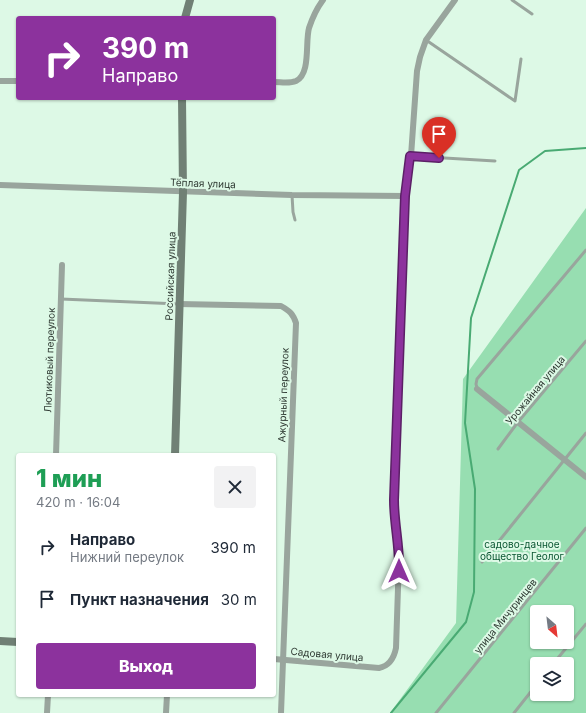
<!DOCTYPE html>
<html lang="ru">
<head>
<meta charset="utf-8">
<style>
	:root { --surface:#fff; --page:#f2f2f3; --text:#1f2937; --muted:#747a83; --accent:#8c329d }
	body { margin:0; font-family:Inter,sans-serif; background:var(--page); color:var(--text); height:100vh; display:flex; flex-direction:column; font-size:15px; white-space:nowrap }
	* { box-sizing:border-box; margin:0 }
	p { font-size:13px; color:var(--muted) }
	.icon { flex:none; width:22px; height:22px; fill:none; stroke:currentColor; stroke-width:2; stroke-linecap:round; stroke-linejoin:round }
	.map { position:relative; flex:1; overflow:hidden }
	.drawer { position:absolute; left:16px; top:453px; width:260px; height:244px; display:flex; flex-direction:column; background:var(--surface); border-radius:4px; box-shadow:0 1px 3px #0004 }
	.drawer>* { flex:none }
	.top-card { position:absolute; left:16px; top:16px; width:260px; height:84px; border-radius:4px; box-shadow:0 1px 3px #0004; background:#8c329d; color:#fff; overflow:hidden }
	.needle { width:26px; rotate:152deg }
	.tools { position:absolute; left:530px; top:605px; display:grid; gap:8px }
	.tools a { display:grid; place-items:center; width:44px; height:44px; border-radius:4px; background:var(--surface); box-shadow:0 1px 3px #0004; font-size:20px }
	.pin { position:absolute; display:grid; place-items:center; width:34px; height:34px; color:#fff; margin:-41px -17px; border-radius:50% 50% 50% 0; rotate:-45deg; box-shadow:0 0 4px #0007 }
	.pin .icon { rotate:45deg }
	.me { position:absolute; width:44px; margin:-22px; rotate:0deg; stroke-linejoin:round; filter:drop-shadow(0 0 3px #0008) }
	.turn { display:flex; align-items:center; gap:14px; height:84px; padding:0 20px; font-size:18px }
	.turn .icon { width:52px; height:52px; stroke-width:2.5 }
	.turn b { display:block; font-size:28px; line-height:34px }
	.round { display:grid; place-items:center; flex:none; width:42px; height:42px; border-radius:4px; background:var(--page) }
	.headline { display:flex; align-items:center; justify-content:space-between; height:68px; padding:0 20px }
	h1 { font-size:24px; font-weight:800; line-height:30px; color:#1e9e55 }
	.button { display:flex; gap:8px; margin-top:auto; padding:8px 20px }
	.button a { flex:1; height:46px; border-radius:4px; background:var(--accent); color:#fff; font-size:16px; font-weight:800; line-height:46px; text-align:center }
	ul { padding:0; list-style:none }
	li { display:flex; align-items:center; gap:12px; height:52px; padding:0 20px }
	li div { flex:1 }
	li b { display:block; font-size:15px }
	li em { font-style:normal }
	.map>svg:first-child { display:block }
</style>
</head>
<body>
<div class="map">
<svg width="586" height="713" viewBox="0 0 586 713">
	<rect width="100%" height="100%" fill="#ddf9e6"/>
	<path fill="#97deb1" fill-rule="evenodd" d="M 586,208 L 586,713 L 390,713 L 456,623 L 463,379 ZM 537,612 L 567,612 L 567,642 L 537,642 ZM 537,664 L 567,664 L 567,694 L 537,694 Z"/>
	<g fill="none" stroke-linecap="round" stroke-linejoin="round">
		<polyline stroke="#49aa73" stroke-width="2" points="391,713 466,622 474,592 475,489 465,423 471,318 519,170 545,151 586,148"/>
		<g stroke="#99a59d" stroke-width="3">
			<polyline points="512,0 532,14"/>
			<polyline points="426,40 515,101 521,59"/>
			<polyline points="411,156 495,161"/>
			<polyline points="292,195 293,212 295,220"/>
			<polyline points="61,299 179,304"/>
			<polyline points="477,388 476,384 477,379 586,250"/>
			<polyline points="498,449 518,422 586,341"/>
			<polyline points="482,562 586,433"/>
			<polyline points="553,664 586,624"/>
			<polyline points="436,713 586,528"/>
			<polyline points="514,713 537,684"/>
		</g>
		<g stroke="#99a59d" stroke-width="6">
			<polyline points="0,81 18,81"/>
			<path d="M 274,82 C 281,82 289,84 296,81 C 311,74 305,42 309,28 C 312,19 317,8 323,0"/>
			<polyline points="0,185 292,195 405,196"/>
			<path d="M 179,304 L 281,306 C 290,311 293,314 296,323 L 281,713"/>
			<polyline points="477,389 586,477"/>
			<polyline points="56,455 62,265"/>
			<path d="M 274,659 L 379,668 C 389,666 394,658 396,648 L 399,558 L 394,518 L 394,500 L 405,196 L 411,156 L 417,71 L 420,57 L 426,40 L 455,0"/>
			<polyline points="47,713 48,695"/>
			<polyline points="166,713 167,695"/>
		</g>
		<g stroke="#708075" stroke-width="8">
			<polyline points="185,18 190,0"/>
			<polyline points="175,455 183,192 182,98"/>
			<polyline points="0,641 18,642"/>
		</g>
	</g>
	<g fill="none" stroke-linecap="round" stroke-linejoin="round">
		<defs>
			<path id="route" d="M 399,571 C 400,547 394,524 394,500 L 405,196 L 410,156 L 439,158"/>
		</defs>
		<use href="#route" stroke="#5b2066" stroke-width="10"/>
		<use href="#route" stroke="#8c329d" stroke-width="7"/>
	</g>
	<g text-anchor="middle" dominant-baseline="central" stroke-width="4" stroke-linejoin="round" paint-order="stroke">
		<g font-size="10" fill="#2f3a33" stroke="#ddf9e6">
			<text transform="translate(203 183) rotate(2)">Тёплая улица</text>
			<text transform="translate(170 276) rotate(-88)">Российская улица</text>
			<text transform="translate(49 360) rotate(-88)">Лютиковый переулок</text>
			<text transform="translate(535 390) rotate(-50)">Урожайная улица</text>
			<text transform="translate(283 395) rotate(-88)">Ажурный переулок</text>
			<text transform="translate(505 616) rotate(-51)">улица Мичуринцев</text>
			<text transform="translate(327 654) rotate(5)">Садовая улица</text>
		</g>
		<g font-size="10" fill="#095531" stroke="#ddf9e6">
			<text x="522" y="544">садово-дачное<tspan x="522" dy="12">общество Геолог</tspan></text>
		</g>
	</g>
</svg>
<div class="tools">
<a><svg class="needle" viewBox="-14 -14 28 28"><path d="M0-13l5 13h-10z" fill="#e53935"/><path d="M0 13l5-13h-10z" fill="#747a83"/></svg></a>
<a><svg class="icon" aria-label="layers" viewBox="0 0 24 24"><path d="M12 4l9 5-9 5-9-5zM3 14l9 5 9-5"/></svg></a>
</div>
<div class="pin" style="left:439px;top:158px;background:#d93025"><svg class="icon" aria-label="arrive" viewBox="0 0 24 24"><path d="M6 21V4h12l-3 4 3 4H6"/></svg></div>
<svg class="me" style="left:399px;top:571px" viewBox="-20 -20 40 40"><path d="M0-17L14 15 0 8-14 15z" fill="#8c329d" stroke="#fff" stroke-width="4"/></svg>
<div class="top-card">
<div class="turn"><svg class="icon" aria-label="right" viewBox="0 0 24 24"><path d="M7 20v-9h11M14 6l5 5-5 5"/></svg><div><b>390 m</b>Направо</div></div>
</div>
<section class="drawer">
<div class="headline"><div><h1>1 мин</h1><p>420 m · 16:04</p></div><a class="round"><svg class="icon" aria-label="close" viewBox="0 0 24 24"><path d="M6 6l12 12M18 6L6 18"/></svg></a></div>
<ul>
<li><svg class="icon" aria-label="right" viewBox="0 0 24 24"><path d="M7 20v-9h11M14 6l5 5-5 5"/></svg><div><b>Направо</b><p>Нижний переулок</p></div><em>390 m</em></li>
<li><svg class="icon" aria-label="arrive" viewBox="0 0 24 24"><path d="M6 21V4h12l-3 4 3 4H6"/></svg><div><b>Пункт назначения</b></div><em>30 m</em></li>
</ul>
<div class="button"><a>Выход</a></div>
</section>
</div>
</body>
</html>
